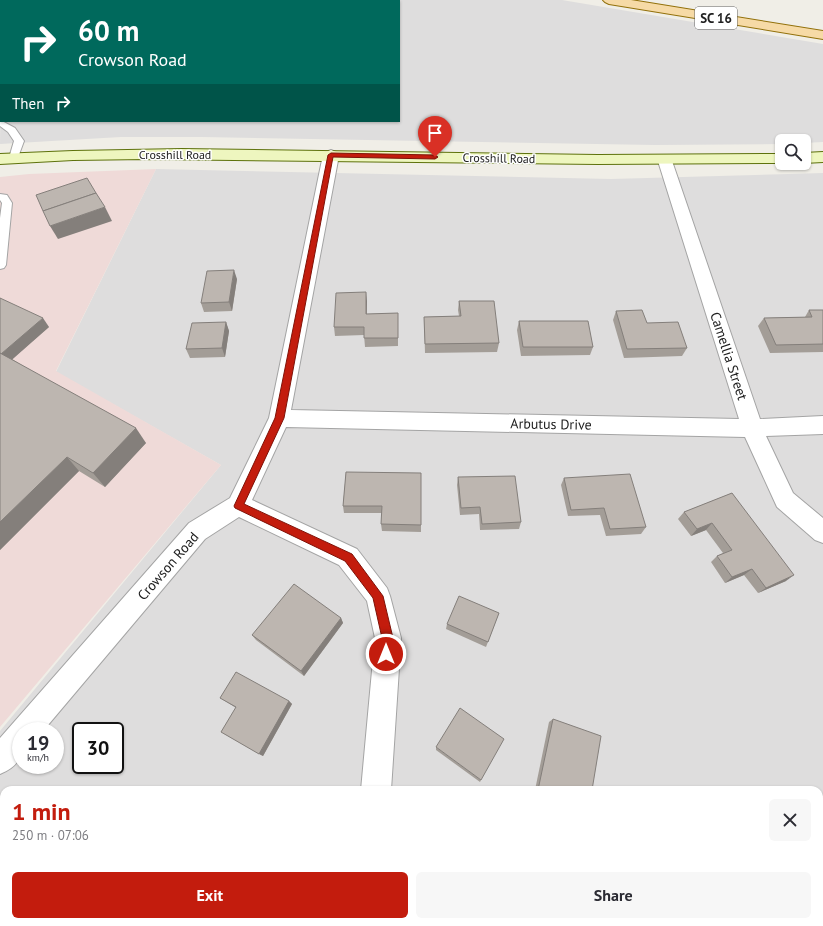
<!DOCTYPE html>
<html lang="en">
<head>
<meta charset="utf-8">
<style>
	:root { --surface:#fff; --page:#f7f7f7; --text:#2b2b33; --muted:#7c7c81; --accent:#c31c0d }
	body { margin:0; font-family:"PT Sans",sans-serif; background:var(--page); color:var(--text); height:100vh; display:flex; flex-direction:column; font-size:15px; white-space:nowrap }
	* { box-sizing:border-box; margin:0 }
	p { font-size:13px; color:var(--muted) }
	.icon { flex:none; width:22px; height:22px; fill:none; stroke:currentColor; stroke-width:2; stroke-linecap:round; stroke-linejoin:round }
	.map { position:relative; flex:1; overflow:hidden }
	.details { position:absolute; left:0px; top:786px; width:823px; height:140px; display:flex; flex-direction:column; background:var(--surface); border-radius:12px 12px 0 0; box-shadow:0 1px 3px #0004 }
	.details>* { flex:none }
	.top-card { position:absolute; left:0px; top:0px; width:400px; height:122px; box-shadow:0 1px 3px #0004; background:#00695c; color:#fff; overflow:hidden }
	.fabs { position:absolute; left:775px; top:134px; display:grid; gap:8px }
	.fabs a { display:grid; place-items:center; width:36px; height:36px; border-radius:6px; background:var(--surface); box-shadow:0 1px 3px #0004; font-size:20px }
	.speed { position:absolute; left:12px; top:722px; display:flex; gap:8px; font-size:20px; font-weight:700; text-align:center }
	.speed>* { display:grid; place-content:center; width:52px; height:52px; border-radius:50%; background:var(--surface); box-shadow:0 1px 3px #0004; line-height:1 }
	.speed small { font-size:10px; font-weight:400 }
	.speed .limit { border:2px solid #111; border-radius:6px; background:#fff; color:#111 }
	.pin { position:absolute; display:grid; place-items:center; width:34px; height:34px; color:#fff; margin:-41px -17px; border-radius:50% 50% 50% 0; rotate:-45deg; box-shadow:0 0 4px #0007 }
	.pin .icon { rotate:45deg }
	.me { position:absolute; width:44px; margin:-22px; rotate:0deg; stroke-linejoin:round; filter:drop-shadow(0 0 3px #0008) }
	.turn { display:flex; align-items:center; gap:14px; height:84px; padding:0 12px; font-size:18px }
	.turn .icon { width:52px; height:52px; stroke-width:2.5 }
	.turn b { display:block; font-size:28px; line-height:34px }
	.then { display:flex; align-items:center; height:38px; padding:0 12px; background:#0003; gap:8px; font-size:15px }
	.round { display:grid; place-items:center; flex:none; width:42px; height:42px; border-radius:6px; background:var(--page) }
	.head { display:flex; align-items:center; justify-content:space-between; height:68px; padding:0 12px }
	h1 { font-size:24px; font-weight:800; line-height:30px; color:var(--accent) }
	.primary-button { display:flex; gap:8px; margin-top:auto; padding:8px 12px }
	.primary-button a { flex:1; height:46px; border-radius:6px; background:var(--accent); color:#fff; font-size:16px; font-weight:800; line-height:46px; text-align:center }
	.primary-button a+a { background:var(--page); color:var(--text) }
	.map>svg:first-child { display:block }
</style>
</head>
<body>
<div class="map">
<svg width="823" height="926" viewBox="0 0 823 926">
	<rect width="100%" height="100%" fill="#f0eee7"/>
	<g fill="#dedddd" fill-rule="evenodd">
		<polygon points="185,0 562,0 823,44 823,142 804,143 804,141 782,141 782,144 655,145 202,137 121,137 0,144 1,67 1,121 399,121 399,1"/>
		<path d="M 156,169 L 611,179 L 823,173 L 823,926 L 0,926 L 0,731 L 221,465 L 56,372 ZM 21,731 L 55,731 L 55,765 L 21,765 ZM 81,731 L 115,731 L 115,765 L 81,765 ZM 4,790 L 819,790 L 819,922 L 4,922 Z"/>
	</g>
	<g fill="#efdad8">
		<polygon points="0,0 185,0 185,1 1,1 0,68"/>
		<polygon points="156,169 56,371 221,465 0,727 0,177 29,174"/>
	</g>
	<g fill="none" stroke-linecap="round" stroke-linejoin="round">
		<defs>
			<g id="service">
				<polygon points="68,0 76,0 67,1"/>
				<polygon points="87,0 96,0 86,1"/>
				<rect x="154" y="0" width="8" height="1"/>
				<polygon points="1,109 1,115 0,116 0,110"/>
				<polygon points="0,120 15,128 24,141 17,160 11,160 9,158 14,141 8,132 0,126"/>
				<polygon points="0,194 7,195 12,203 6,265 4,268 0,269 0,218 2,203 0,200"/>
			</g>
			<g id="minor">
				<path d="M 331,150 L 336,152 L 339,155 L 291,410 L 739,419 L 658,161 L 661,158 L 666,156 L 671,158 L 760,419 L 823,416 L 823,434 L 766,436 L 793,493 L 823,518 L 823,543 L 815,540 L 777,507 L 745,437 L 286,427 L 252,500 L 357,549 L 387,588 L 390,596 L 401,638 L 391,790 L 361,790 L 375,638 L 367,601 L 339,565 L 239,517 L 205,539 L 43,731 L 21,731 C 21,753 24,764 0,774 L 0,738 L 189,523 L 230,498 L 269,418 L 323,155 L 326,152 Z"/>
				<polygon points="287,922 321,922 319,926 285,926"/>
				<polygon points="439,922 475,922 477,926 441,926"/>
			</g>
			<g id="secondary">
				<polygon points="182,149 598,155 782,154 782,163 784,163 598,164 146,159 73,160 0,164 0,154 73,151"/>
				<polygon points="823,152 823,162 804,163 804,153"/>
			</g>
			<polygon id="primary" points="603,0 631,0 823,31 823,39 609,4 605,2"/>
		</defs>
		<use href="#service" stroke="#a4a4a4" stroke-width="2"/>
		<use href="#minor" stroke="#a4a4a4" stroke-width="2"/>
		<use href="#secondary" stroke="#5e720c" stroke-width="2"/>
		<use href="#primary" stroke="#92700a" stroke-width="2"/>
		<use href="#service" fill="#fff" fill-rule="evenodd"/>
		<use href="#minor" fill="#fff" fill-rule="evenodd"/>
		<use href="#secondary" fill="#eef6bf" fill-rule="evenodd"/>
		<use href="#primary" fill="#f6daa6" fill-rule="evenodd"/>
	</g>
	<g fill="#a39d97">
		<polygon points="237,279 232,311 204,312 201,303"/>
		<polygon points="0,298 49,327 12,359 146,443 105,487 79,471 0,550"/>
		<polygon points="367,301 367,314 398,313 398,346 365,347 364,335 335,336 334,327"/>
		<polygon points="459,301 499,343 497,352 425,353 424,317 459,316 458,310"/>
		<polygon points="809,310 823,310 823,352 770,353 758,326 764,318 805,317"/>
		<polygon points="616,311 647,323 687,348 682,356 624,358 613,320"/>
		<polygon points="519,321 593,347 590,355 521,356 517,330"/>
		<polygon points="226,322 229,331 225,357 190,358 186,349"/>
		<polygon points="346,472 421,525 421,532 382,531 381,524 382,513 344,513 343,506"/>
		<polygon points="458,477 521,522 519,529 480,530 479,514 460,515 457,485"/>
		<polygon points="564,478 646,527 641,534 606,536 600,515 568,516 561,485"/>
		<polygon points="732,493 786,581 758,593 744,575 725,583 711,562 717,556 723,553 706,530 691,536 678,519 684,512"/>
		<polygon points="499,613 486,647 446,629 447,624"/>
		<polygon points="341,618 343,623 304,676 256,640 252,635"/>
		<polygon points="220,698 289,701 292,704 263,756 221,732 236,708 225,701"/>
		<polygon points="553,719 592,790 535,790 549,722"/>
		<polygon points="436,747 481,780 480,782 436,750"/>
	</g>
	<g fill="#847f7b">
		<polygon points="5,0 20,0 20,1 6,1"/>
		<polygon points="0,5 1,7 1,20 0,21"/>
		<polygon points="105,207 112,221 58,239 50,226"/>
		<polygon points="234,270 237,279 232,311 229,302"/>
		<polygon points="366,292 367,301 366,322"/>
		<polygon points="43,318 49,327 6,365 0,355"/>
		<polygon points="226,322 229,331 225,357 222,348"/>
		<polygon points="136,428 146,443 105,487 93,473"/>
		<polygon points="67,457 79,471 0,550 0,522"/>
		<polygon points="712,523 706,530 691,536 697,529"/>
		<polygon points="752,569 744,575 725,583 732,577"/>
		<polygon points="794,575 786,581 758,593 766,588"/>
		<polygon points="341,618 343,623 304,676 301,671"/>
		<polygon points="289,701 292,704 263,756 259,754"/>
		<polygon points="140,922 146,922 143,926 137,926"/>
	</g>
	<g fill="#bdb6b0" stroke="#847f7b">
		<polygon points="0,0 8,0 13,1 1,1 1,5 0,4"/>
		<polygon points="87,178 96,193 43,211 36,195"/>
		<polygon points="96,193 105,207 50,226 43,211"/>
		<polygon points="234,270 229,302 201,303 207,271"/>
		<polygon points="366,292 366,314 398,313 398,338 364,338 364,327 334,327 336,293"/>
		<polygon points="0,298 43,318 1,354 0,353"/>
		<polygon points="459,301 494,301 499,343 425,344 424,317 461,316"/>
		<polygon points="642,310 647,323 678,322 687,348 627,349 616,311"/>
		<polygon points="809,310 823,310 823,344 776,345 764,318 812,317"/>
		<polygon points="519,321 588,321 593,347 523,347"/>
		<polygon points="226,322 222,348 186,349 192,323"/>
		<polygon points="0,353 136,428 93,473 67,457 0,522"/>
		<polygon points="346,472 421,473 421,525 381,524 382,506 343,506"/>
		<polygon points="630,474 646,527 610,529 604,508 571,510 564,478"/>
		<polygon points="515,476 521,522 482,524 480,507 461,508 458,477"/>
		<polygon points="732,493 794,575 766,588 752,569 732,577 717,556 732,550 712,523 697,529 684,512"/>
		<polygon points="294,584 341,618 301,671 252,635"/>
		<polygon points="459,596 499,613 488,642 447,624"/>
		<polygon points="236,672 289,701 259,754 221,732 236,707 220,698"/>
		<polygon points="460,708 504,739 481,780 436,747"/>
		<polygon points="553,719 601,736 592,790 538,790"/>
		<polygon points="69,922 140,922 137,926 66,926"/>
	</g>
	<polygon fill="#c31c0d" stroke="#7f1208" points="331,153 435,155 438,157 435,159 333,157 284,418 244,504 352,554 383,596 393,638 390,657 386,659 382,657 381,654 382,638 373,598 345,561 235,508 234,506 275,418 328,155"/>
	<g text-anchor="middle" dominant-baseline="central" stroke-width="3" stroke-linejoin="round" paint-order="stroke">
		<g font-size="12" fill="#202020" stroke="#fff">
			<text x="175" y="154">Crosshill Road</text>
			<text transform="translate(499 158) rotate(1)">Crosshill Road</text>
		</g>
		<rect fill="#fff" stroke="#636363" stroke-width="1" x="695" y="7" width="42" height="22" rx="3"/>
		<g font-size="13" font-weight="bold" fill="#202020">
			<text x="716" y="18">SC 16</text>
		</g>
		<g font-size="14" fill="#202020" stroke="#fff">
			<text transform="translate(729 356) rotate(72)">Camellia Street</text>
			<text transform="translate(551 424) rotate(1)">Arbutus Drive</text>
			<text transform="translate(168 566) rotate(-49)">Crowson Road</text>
		</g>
	</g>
</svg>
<div class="fabs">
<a><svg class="icon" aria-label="search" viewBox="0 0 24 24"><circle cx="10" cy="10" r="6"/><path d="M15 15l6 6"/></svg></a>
</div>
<div class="speed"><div>19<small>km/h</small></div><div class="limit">30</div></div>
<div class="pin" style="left:435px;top:157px;background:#d93025"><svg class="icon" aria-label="arrive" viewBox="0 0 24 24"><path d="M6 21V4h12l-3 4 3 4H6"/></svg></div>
<svg class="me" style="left:386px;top:654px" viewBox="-20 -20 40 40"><circle r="17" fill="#c31c0d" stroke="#fff" stroke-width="3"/><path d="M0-11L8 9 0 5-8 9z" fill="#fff"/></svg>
<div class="top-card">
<div class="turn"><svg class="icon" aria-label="right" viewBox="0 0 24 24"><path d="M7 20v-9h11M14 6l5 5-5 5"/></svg><div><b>60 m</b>Crowson Road</div></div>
<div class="then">Then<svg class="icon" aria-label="right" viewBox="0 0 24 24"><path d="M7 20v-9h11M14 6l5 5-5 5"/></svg></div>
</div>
<section class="details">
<div class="head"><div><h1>1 min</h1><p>250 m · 07:06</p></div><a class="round"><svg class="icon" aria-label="close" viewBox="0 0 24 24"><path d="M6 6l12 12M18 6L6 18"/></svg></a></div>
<div class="primary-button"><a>Exit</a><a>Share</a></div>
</section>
</div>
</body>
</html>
